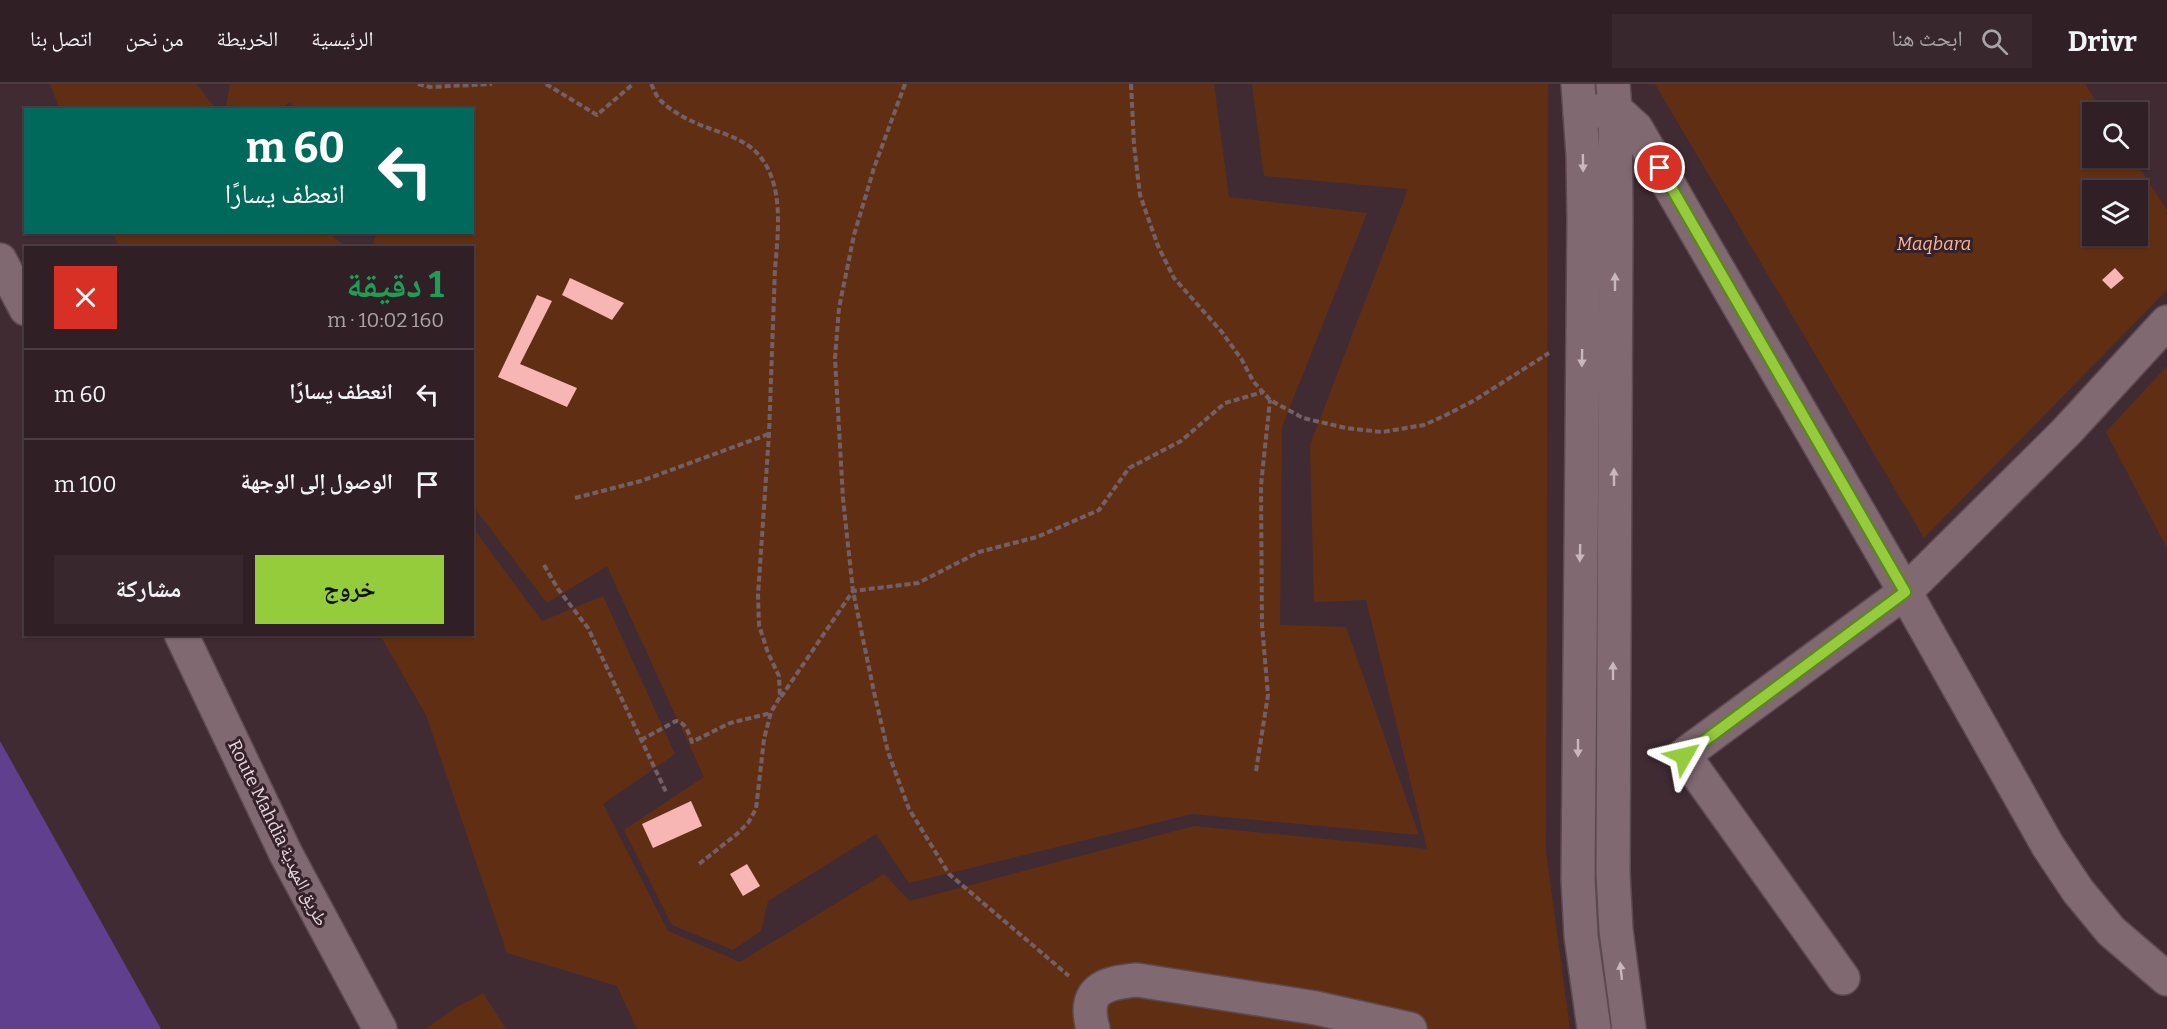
<!DOCTYPE html>
<html lang="ar">
<head>
<meta charset="utf-8">
<style>
	:root { --surface:#302026; --page:#38282e; --text:#f1f3f6; --muted:#a8a3a7; --line:#4b3e43; --accent:#94cc3b }
	body { margin:0; font-family:Bitter,"Noto Naskh Arabic",serif; background:var(--page); color:var(--text); direction:rtl; height:100vh; display:flex; flex-direction:column; font-size:22px; white-space:nowrap }
	* { box-sizing:border-box; margin:0 }
	p { font-size:20px; color:var(--muted) }
	.icon { flex:none; width:33px; height:33px; fill:none; stroke:currentColor; stroke-width:2; stroke-linecap:round; stroke-linejoin:round }
	.map { position:relative; flex:1; overflow:hidden; direction:ltr }
	.panel { position:absolute; left:24px; top:162px; width:450px; height:390px; display:flex; flex-direction:column; background:var(--surface); border-radius:0px; box-shadow:0 2px 4px #0004,0 0 0 2px var(--line); direction:rtl }
	.panel>* { flex:none }
	.banner { position:absolute; left:24px; top:24px; width:450px; height:126px; border-radius:0px; box-shadow:0 2px 4px #0004,0 0 0 2px var(--line); direction:rtl; background:#00695c; color:#fff; overflow:hidden }
	.controls { position:absolute; left:2082px; top:18px; display:grid; gap:12px }
	.controls a { display:grid; place-items:center; width:66px; height:66px; border-radius:0px; background:var(--surface); box-shadow:0 2px 4px #0004,0 0 0 2px var(--line); font-size:30px }
	.pin { position:absolute; display:grid; place-items:center; width:51px; height:51px; color:#fff; margin:-26px; border:3px solid #fff; border-radius:50%; box-shadow:0 2px 6px #0007 }
	.me { position:absolute; width:66px; margin:-33px; rotate:53deg; stroke-linejoin:round; filter:drop-shadow(0 0 4px #0008) }
	.turn { display:flex; align-items:center; gap:21px; height:126px; padding:0 30px; font-size:27px }
	.turn .icon { width:78px; height:78px; stroke-width:2.5 }
	.turn b { display:block; font-size:42px; line-height:51px }
	.round { display:grid; place-items:center; flex:none; width:63px; height:63px; border-radius:0px; background:var(--page) }
	.summary { display:flex; align-items:center; justify-content:space-between; height:102px; padding:0 30px }
	h1 { font-size:36px; font-weight:700; line-height:45px; color:#1e9e55 }
	.button { display:flex; gap:12px; margin-top:auto; padding:12px 30px }
	.button a { flex:1; height:69px; border-radius:0px; background:var(--accent); color:#111; font-size:24px; font-weight:700; line-height:69px; text-align:center }
	.button a+a { background:var(--page); color:var(--text) }
	ul { padding:0; list-style:none }
	li { display:flex; align-items:center; gap:18px; height:90px; padding:0 30px; border-top:2px solid var(--line) }
	li div { flex:1 }
	li b { display:block; font-size:22px }
	li em { font-style:normal }
	header { display:flex; align-items:center; gap:36px; box-sizing:border-box; height:84px; padding:0 30px; background:var(--surface); border-bottom:2px solid var(--line) }
	header strong { font-size:28px }
	nav { display:flex; gap:33px; margin-inline-start:auto; font-size:21px }
	.search { width:420px; height:54px; background:var(--page); display:flex; align-items:center; gap:15px; box-sizing:border-box; padding:0 21px; border-radius:0px; color:var(--muted); font-size:22px }
	.map>svg:first-child { display:block }
</style>
</head>
<body>
<header>
<strong>Drivr</strong>
<div class="search"><svg class="icon" aria-label="search" viewBox="0 0 24 24"><circle cx="10" cy="10" r="6"/><path d="M15 15l6 6"/></svg>ابحث هنا</div>
<nav><a>الرئيسية</a><a>الخريطة</a><a>من نحن</a><a>اتصل بنا</a></nav>
</header>
<div class="map">
<svg width="2167" height="945" viewBox="0 0 2167 945">
	<rect width="100%" height="100%" fill="#402b33"/>
	<g fill="#602f13" fill-rule="evenodd">
		<polygon points="50,0 196,0 216,25 60,25"/>
		<polygon points="230,0 1214,0 1229,113 1367,129 1282,343 1280,541 1346,543 1419,751 1192,730 909,799 876,750 768,817 761,847 733,866 672,841 624,746 704,693 607,482 547,519 473,422 472,164 372,163 377,149 472,148 472,26 295,26 290,18 280,25 231,25 226,22"/>
		<polygon points="1252,0 1548,0 1546,768 1570,945 637,945 617,902 507,869 426,631 380,551 472,550 473,444 542,537 603,512 675,670 603,720 668,847 740,878 884,790 910,817 1194,742 1427,765 1366,516 1314,518 1310,361 1408,105 1264,92"/>
		<path d="M 1655,0 L 2085,0 L 2103,28 L 2092,28 L 2092,74 L 2133,74 L 2167,126 L 2167,206 L 1924,454 ZM 2092,106 L 2138,106 L 2138,152 L 2092,152 Z"/>
		<polygon points="113,149 329,149 346,163 119,163"/>
		<polygon points="2167,282 2167,464 2106,348"/>
		<polygon points="483,909 506,945 426,945 455,924"/>
	</g>
	<polygon fill="#603f8e" points="0,657 161,945 0,945"/>
	<g fill="#f7b5b3">
		<polygon points="2115,184 2124,194 2111,205 2102,196"/>
		<polygon points="570,194 624,219 612,236 562,211"/>
		<polygon points="537,211 552,217 520,280 577,304 567,323 498,293"/>
		<polygon points="691,717 702,742 653,764 642,740"/>
		<polygon points="747,780 760,802 743,812 730,790"/>
	</g>
	<g fill="none" stroke-linecap="round" stroke-linejoin="round">
		<defs>
			<g id="minor">
				<polyline points="1578,0 1583,71 1584,136 1578,795 1581,852 1594,945"/>
				<polyline points="1613,0 1615,25 1616,135 1613,789 1616,846 1629,945"/>
				<polyline points="1580,29 1615,25 1636,44 1905,508 2048,762 2078,807 2111,847 2167,895"/>
				<polyline points="0,176 26,225"/>
				<polyline points="181,550 286,770 380,945"/>
				<polyline points="1843,894 1684,671 1905,508 2067,347 2167,238"/>
				<path d="M 1093,945 C 1082,905 1104,899 1137,896 L 1316,924 L 1410,945"/>
			</g>
		</defs>
		<use href="#minor" stroke="#5c4a51" stroke-width="36"/>
		<g stroke="#736067" stroke-width="4" stroke-dasharray="6 3" stroke-linecap="butt">
			<polyline points="418,0 430,3 492,0"/>
			<polyline points="546,0 597,31 633,0"/>
			<path d="M 651,0 C 654,5 656,12 660,16 C 673,29 692,38 708,44 C 725,50 745,56 757,69 C 785,99 778,148 775,185 L 769,350 L 758,511 L 759,541 L 768,569 L 779,592 L 780,613 L 771,628 L 764,655 L 756,725 L 748,739 L 737,750 L 699,780"/>
			<polyline points="905,0 874,84 854,151 839,224 835,274 843,415 853,507 874,608 888,668 909,725 949,790 1069,892"/>
			<polyline points="1131,0 1134,61 1140,111 1158,162 1174,194 1221,247 1242,276 1253,297 1270,316 1303,334 1346,344 1382,348 1424,341 1446,331 1475,316 1549,269"/>
			<polyline points="575,414 641,397 769,350"/>
			<polyline points="544,481 558,505 588,544 667,710"/>
			<polyline points="781,613 853,507 918,499 979,468 1037,453 1099,426 1129,384 1181,357 1225,319 1263,308"/>
			<path d="M 641,656 L 676,637 C 686,638 689,650 692,658 L 730,639 L 771,629"/>
			<polyline points="1256,687 1268,611 1262,541 1261,401 1270,316"/>
		</g>
		<use href="#minor" stroke="#816972" stroke-width="33"/>
	</g>
	<defs><path id="oneway-solid" d="M-6-.8H1V-3.2L6.5 0L1 3.2V.8H-6Z" transform="scale(1.5)"/></defs>
	<g fill="#c8b7bd">
		<use href="#oneway-solid" transform="translate(1583 79) rotate(89)"/>
		<use href="#oneway-solid" transform="translate(1615 198) rotate(-90)"/>
		<use href="#oneway-solid" transform="translate(1582 274) rotate(91)"/>
		<use href="#oneway-solid" transform="translate(1614 393) rotate(-90)"/>
		<use href="#oneway-solid" transform="translate(1580 469) rotate(91)"/>
		<use href="#oneway-solid" transform="translate(1613 587) rotate(-90)"/>
		<use href="#oneway-solid" transform="translate(1578 664) rotate(90)"/>
		<use href="#oneway-solid" transform="translate(1621 887) rotate(-96)"/>
	</g>
	<g fill="none" stroke-linecap="round" stroke-linejoin="round">
		<defs>
			<polyline id="route" points="1660,84 1905,508 1684,672"/>
		</defs>
		<use href="#route" stroke="#608526" stroke-width="15"/>
		<use href="#route" stroke="#94cc3b" stroke-width="10"/>
	</g>
	<g text-anchor="middle" dominant-baseline="central" stroke-width="6" stroke-linejoin="round" paint-order="stroke">
		<g font-size="18" font-style="italic" fill="#fcb793" stroke="#352129">
			<text x="1934" y="160">Maqbara</text>
		</g>
		<g font-size="18" fill="#e6d8dd" stroke="#352129">
			<text transform="translate(278 749) rotate(64)">Route Mahdia طريق المهدية</text>
		</g>
	</g>
</svg>
<div class="controls">
<a><svg class="icon" aria-label="search" viewBox="0 0 24 24"><circle cx="10" cy="10" r="6"/><path d="M15 15l6 6"/></svg></a>
<a><svg class="icon" aria-label="layers" viewBox="0 0 24 24"><path d="M12 4l9 5-9 5-9-5zM3 14l9 5 9-5"/></svg></a>
</div>
<div class="pin" style="left:1660px;top:84px;background:#d93025"><svg class="icon" aria-label="arrive" viewBox="0 0 24 24"><path d="M6 21V4h12l-3 4 3 4H6"/></svg></div>
<svg class="me" style="left:1684px;top:672px" viewBox="-20 -20 40 40"><path d="M0-17L14 15 0 8-14 15z" fill="#94cc3b" stroke="#fff" stroke-width="4"/></svg>
<div class="banner">
<div class="turn"><svg class="icon" aria-label="left" viewBox="0 0 24 24"><path d="M17 20v-9H6M10 6l-5 5 5 5"/></svg><div><b>60 m</b>انعطف يسارًا</div></div>
</div>
<section class="panel">
<div class="summary"><div><h1>1 دقيقة</h1><p>160 m · 10:02</p></div><a class="round" style="background:#d93025;color:#fff"><svg class="icon" aria-label="close" viewBox="0 0 24 24"><path d="M6 6l12 12M18 6L6 18"/></svg></a></div>
<ul>
<li><svg class="icon" aria-label="left" viewBox="0 0 24 24"><path d="M17 20v-9H6M10 6l-5 5 5 5"/></svg><div><b>انعطف يسارًا</b></div><em>60 m</em></li>
<li><svg class="icon" aria-label="arrive" viewBox="0 0 24 24"><path d="M6 21V4h12l-3 4 3 4H6"/></svg><div><b>الوصول إلى الوجهة</b></div><em>100 m</em></li>
</ul>
<div class="button"><a>خروج</a><a>مشاركة</a></div>
</section>
</div>
</body>
</html>
